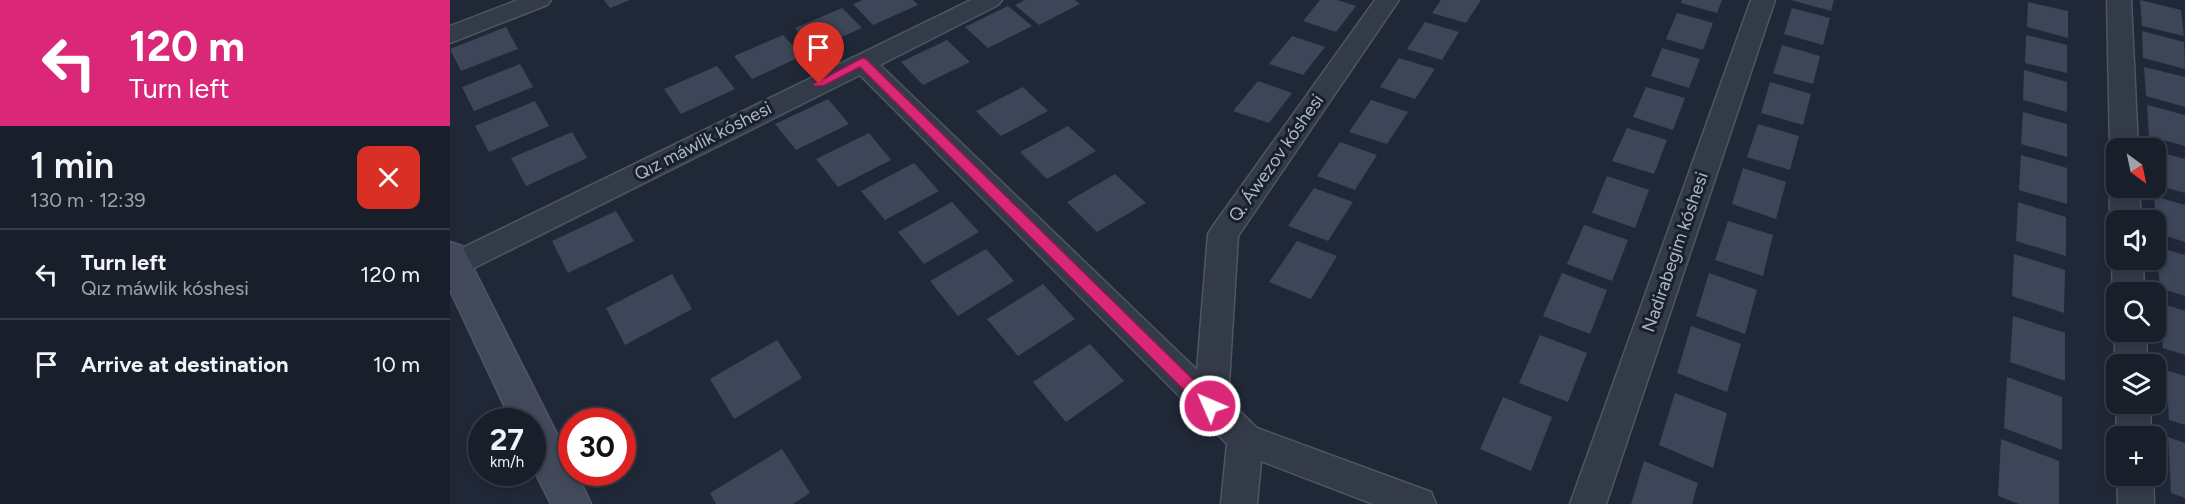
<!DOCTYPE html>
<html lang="en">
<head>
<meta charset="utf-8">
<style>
	:root { --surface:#181e2a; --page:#212732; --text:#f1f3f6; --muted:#9fa2a8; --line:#363c47 }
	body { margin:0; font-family:Figtree,sans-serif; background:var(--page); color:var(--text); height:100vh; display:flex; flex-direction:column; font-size:22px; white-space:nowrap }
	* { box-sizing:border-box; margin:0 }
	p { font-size:20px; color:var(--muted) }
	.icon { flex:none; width:33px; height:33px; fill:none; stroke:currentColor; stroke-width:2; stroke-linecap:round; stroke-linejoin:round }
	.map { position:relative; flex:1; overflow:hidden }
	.drawer { display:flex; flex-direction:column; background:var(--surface); width:450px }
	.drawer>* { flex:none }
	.top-card { background:#db2777; color:#fff; overflow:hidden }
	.needle { width:39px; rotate:147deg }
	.controls { position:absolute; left:1656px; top:138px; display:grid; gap:12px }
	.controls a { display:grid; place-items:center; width:60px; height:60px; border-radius:12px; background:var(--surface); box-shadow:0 3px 9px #0003,0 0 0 2px var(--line); font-size:30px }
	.speed { position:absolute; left:18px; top:408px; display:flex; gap:12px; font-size:30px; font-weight:700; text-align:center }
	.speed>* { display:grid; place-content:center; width:78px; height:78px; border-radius:50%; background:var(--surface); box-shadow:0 3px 9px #0003,0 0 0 2px var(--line); line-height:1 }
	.speed small { font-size:15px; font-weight:400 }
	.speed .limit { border:9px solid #d22; background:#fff; color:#111 }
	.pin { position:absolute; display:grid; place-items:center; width:51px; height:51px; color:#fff; margin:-62px -26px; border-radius:50% 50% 50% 0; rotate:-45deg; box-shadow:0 0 6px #0007 }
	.pin .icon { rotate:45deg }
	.me { position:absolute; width:66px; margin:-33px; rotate:315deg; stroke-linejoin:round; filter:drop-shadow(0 0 4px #0008) }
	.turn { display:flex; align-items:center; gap:21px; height:126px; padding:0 30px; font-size:27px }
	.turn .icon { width:78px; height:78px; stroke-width:2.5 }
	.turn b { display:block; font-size:42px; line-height:51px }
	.round { display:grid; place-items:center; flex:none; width:63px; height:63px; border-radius:12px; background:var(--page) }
	.head { display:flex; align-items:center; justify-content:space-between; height:102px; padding:0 30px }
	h1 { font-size:36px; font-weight:600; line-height:45px }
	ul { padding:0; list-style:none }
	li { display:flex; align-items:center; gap:18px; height:90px; padding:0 30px; border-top:2px solid var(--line) }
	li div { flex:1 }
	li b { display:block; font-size:22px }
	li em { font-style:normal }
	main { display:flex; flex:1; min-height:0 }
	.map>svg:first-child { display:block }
</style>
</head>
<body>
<main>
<section class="drawer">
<div class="top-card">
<div class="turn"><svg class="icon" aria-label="left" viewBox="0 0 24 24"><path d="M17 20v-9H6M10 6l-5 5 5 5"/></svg><div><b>120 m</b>Turn left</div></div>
</div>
<div class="head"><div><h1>1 min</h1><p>130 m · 12:39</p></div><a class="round" style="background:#d93025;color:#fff"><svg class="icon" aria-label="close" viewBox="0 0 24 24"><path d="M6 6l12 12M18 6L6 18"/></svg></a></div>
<ul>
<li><svg class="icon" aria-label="left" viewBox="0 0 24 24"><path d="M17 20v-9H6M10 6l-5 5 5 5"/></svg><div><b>Turn left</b><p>Qız máwlik kóshesi</p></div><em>120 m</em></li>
<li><svg class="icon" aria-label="arrive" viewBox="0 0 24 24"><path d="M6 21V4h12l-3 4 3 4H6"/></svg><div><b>Arrive at destination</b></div><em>10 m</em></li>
</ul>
</section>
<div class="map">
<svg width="1735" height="504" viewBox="0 0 1735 504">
	<rect width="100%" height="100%" fill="#202838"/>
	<g fill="#3c4658">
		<polygon points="154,0 180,0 160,8"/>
		<polygon points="413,0 463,0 468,5 423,25 403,4"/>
		<polygon points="575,0 625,0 630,4 589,25 565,5"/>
		<polygon points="870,0 887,0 906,6 886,32 853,21"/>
		<polygon points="991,0 1031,0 1016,23 982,13"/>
		<polygon points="1232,0 1272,0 1267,13 1231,3"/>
		<polygon points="1341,0 1384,0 1381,11"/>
		<polygon points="1690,0 1731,10 1734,36 1692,26"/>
		<polygon points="1578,2 1618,11 1618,38 1577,27"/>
		<polygon points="558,6 582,26 538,48 515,27"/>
		<polygon points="392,8 412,28 364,49 345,28"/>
		<polygon points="1342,8 1380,18 1373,45 1334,34"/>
		<polygon points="1227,13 1263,23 1253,50 1216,39"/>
		<polygon points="975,22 1009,32 992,60 957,49"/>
		<polygon points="56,27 68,49 11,71 0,49"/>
		<polygon points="1692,31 1734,42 1735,69 1693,58"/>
		<polygon points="333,35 352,56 302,79 284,56"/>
		<polygon points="1576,35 1617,45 1617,73 1575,63"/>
		<polygon points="842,36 875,47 853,75 819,64"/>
		<polygon points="497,40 520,62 473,85 451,62"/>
		<polygon points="1332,45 1370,56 1363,84 1323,73"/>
		<polygon points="1212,48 1250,59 1239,88 1201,76"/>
		<polygon points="949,58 985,69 965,99 930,87"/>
		<polygon points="70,64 83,87 24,111 12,87"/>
		<polygon points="267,66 285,89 231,114 214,89"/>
		<polygon points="1694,67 1735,77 1735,107 1696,96"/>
		<polygon points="1574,70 1617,82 1617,112 1573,100"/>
		<polygon points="808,81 842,93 819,123 783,111"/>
		<polygon points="1320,82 1361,94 1353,125 1311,113"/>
		<polygon points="573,87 598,111 551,136 526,111"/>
		<polygon points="1196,87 1235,98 1223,130 1183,117"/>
		<polygon points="378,99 399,124 346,150 325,124"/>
		<polygon points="921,100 958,112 937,144 899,132"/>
		<polygon points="85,101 99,126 39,152 25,126"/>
		<polygon points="1697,105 1735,115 1735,146 1699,136"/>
		<polygon points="1573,112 1617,124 1617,157 1571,144"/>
		<polygon points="1308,124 1349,136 1340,170 1297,157"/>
		<polygon points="618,126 646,151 597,179 570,152"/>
		<polygon points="1177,128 1217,140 1204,174 1162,161"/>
		<polygon points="122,132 137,158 76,186 61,158"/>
		<polygon points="419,133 441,160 388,187 366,159"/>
		<polygon points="890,142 927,155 905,190 867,176"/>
		<polygon points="1706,151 1735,159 1735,193 1706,185"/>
		<polygon points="1571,155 1617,168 1617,204 1569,190"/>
		<polygon points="464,163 489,191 435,220 411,191"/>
		<polygon points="1293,168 1336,182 1326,219 1282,204"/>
		<polygon points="665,174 696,203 647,232 617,202"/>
		<polygon points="1157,176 1199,190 1185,228 1142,213"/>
		<polygon points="864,188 903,202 878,241 838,226"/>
		<polygon points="1704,196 1735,205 1735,242 1707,233"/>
		<polygon points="502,202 529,232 474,264 448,232"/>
		<polygon points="1568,202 1616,217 1616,256 1566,241"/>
		<polygon points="166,211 184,241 118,273 102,241"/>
		<polygon points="1278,221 1323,235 1313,276 1265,260"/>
		<polygon points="1134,225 1178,240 1162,281 1117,264"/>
		<polygon points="847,241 887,256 861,299 819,282"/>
		<polygon points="1707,247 1735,255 1735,296 1710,288"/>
		<polygon points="536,249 564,281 508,316 480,281"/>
		<polygon points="1564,254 1615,270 1614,313 1562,296"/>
		<polygon points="1112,273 1157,290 1140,334 1093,316"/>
		<polygon points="1259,273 1307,290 1295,334 1246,316"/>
		<polygon points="222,274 242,309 175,345 156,308"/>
		<polygon points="593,284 625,319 568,356 537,319"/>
		<polygon points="1710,303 1735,311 1735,355 1713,348"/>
		<polygon points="1563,316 1615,333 1615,381 1560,362"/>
		<polygon points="1241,326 1291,344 1277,392 1227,373"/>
		<polygon points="1090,335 1137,353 1118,402 1069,383"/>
		<polygon points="327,340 352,378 284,419 260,379"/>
		<polygon points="640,344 674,381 616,422 583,382"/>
		<polygon points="1716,370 1735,376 1735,425 1719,420"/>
		<polygon points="1557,377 1612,397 1612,450 1554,428"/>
		<polygon points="1225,393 1277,413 1263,468 1209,445"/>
		<polygon points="1053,397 1102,417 1081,471 1030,449"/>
		<polygon points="1718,437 1735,443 1735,498 1721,493"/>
		<polygon points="1551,439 1609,461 1609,504 1569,504 1548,496"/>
		<polygon points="332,449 360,493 343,504 266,504 260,493"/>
		<polygon points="1194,461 1248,483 1242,504 1181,504"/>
	</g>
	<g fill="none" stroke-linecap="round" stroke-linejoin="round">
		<defs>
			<g id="minor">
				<polygon points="68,0 101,0 97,5 0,43 0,26"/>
				<polygon points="521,0 552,0 548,5 430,65 747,370 758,234 763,226 925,0 949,0 788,236 778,400 807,428 981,492 986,504 923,504 811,461 807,504 771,504 777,444 410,75 0,280 0,254"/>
				<polygon points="1301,0 1325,0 1156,504 1120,504"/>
				<polygon points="1657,0 1681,0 1688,148 1666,148 1666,155 1660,148"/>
				<path d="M 1666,180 L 1666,188 L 1689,188 L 1691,220 L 1666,220 L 1666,228 C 1658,217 1657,190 1666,180 Z"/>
				<path d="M 1666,253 L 1666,260 L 1693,260 L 1694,292 L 1666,292 L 1666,298 C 1661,287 1661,264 1666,253 Z"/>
				<polygon points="1666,327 1666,332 1696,332 1697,364 1666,364 1666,368 1664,332"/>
				<polygon points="1666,403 1700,404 1701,436 1667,436"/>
				<polygon points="1667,476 1703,476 1704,504 1668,504"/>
			</g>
			<polygon id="secondary" points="0,242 12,246 122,464 122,472 126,472 141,504 101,504 82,466 82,422 62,422 0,290"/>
		</defs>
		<use href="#minor" stroke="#4e5563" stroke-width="3"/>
		<use href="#secondary" stroke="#4e5563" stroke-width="3"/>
		<use href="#minor" fill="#343b48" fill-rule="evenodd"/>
		<use href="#secondary" fill="#42495b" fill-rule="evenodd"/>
	</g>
	<polygon fill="#db2777" stroke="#8e194d" stroke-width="1.5" points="412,58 416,59 766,402 768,406 766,411 760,413 755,411 410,67 373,86 365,86 363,84"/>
	<g text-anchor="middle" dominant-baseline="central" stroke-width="6" stroke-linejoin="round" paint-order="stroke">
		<g font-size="18" fill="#aeb5c5" stroke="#19202d">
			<text transform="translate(253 141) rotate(-27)">Qız máwlik kóshesi</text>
			<text transform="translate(826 158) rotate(-55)">Q. Áwezov kóshesi</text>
			<text transform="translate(1225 252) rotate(-71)">Nadirabegim kóshesi</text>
		</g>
	</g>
</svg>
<div class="controls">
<a><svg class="needle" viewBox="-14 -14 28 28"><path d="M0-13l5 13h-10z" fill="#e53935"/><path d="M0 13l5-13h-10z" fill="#9fa2a8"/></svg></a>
<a><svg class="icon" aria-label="sound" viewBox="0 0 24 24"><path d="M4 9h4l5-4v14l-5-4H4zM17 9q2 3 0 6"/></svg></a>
<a><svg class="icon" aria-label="search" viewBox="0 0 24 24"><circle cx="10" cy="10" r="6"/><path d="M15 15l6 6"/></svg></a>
<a><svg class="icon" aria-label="layers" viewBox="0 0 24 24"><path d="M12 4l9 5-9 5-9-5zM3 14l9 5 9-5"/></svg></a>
<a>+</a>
</div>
<div class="speed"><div>27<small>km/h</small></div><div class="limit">30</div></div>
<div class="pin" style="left:369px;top:84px;background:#d93025"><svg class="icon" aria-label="arrive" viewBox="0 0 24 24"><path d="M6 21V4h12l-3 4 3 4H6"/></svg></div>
<svg class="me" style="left:760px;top:406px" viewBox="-20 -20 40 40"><circle r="17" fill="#db2777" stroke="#fff" stroke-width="3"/><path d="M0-11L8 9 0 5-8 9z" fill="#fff"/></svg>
</div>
</main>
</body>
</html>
